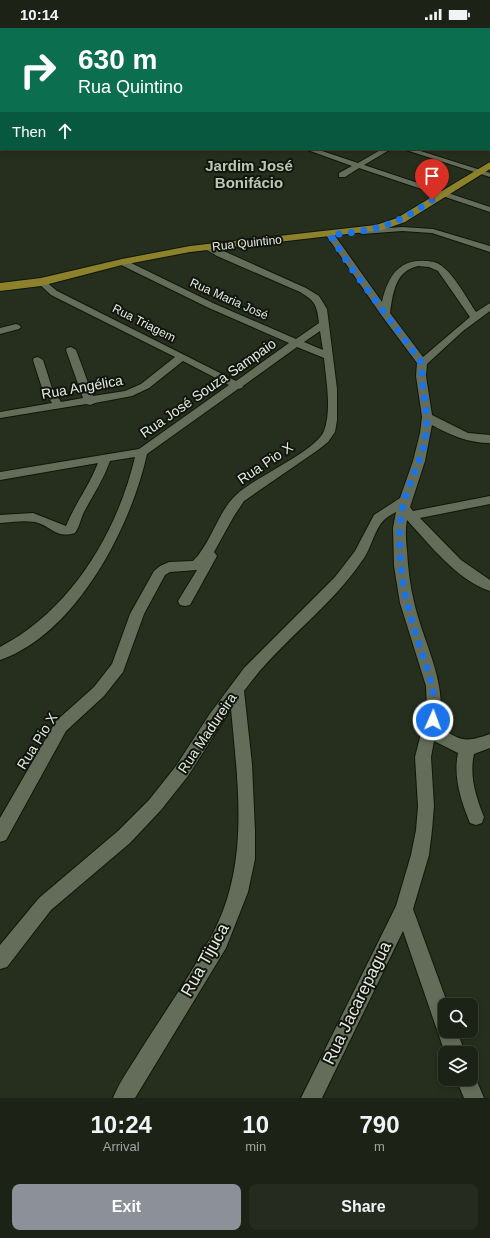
<!DOCTYPE html>
<html lang="en">
<head>
<meta charset="utf-8">
<style>
	:root { --surface:#1c2316; --page:#252b1f; --text:#f1f3f6; --muted:#a0a4a1; --line:#3a4035; --accent:#8c9099 }
	body { margin:0; font-family:Helvetica,sans-serif; background:var(--page); color:var(--text); height:100vh; display:flex; flex-direction:column; font-size:15px; white-space:nowrap }
	* { box-sizing:border-box; margin:0 }
	p { font-size:13px; color:var(--muted) }
	.icon { flex:none; width:22px; height:22px; fill:none; stroke:currentColor; stroke-width:2; stroke-linecap:round; stroke-linejoin:round }
	.map { position:relative; height:1070px; overflow:hidden }
	.drawer { display:flex; flex-direction:column; background:var(--surface); flex:1 }
	.drawer>* { flex:none }
	.hud { position:absolute; left:0px; top:0px; width:490px; height:122px; box-shadow:0 2px 6px #0003,0 0 0 1px var(--line); background:#0b6e4f; color:#fff; overflow:hidden }
	.controls { position:absolute; left:438px; top:970px; display:grid; gap:8px }
	.controls a { display:grid; place-items:center; width:40px; height:40px; border-radius:8px; background:var(--surface); box-shadow:0 2px 6px #0003,0 0 0 1px var(--line); font-size:20px }
	.pin { position:absolute; display:grid; place-items:center; width:34px; height:34px; color:#fff; margin:-41px -17px; border-radius:50% 50% 50% 0; rotate:-45deg; box-shadow:0 0 4px #0007 }
	.pin .icon { rotate:45deg }
	.me { position:absolute; width:44px; margin:-22px; rotate:2deg; stroke-linejoin:round; filter:drop-shadow(0 0 3px #0008) }
	.turn { display:flex; align-items:center; gap:14px; height:84px; padding:0 12px; font-size:18px }
	.turn .icon { width:52px; height:52px; stroke-width:2.5 }
	.turn b { display:block; font-size:28px; line-height:34px }
	.then { display:flex; align-items:center; height:38px; padding:0 12px; background:#0003; gap:8px; font-size:15px }
	.eta { display:flex; justify-content:space-evenly; align-items:center; height:68px; text-align:center }
	.eta b { font-size:24px; font-weight:700; line-height:28px }
	.cta { display:flex; gap:8px; margin-top:auto; padding:8px 12px }
	.cta a { flex:1; height:46px; border-radius:8px; background:var(--accent); color:#fff; font-size:16px; font-weight:700; line-height:46px; text-align:center }
	.cta a+a { background:var(--page); color:var(--text) }
	.status { display:flex; justify-content:space-between; align-items:center; height:28px; padding:0 20px; background:var(--surface); direction:ltr }
	.status svg { height:11px; fill:currentColor }
	.map>svg:first-child { display:block }
</style>
</head>
<body>
<div class="status"><b>10:14</b><svg viewBox="0 0 49 12"><path d="M0 12V9h3v3zM5 12V6h3v6zM10 12V3h3v9zM15 12V0h3v12zM26 1h20v11H26zM47 4h2v5h-2z"/></svg></div>
<div class="map">
<svg width="490" height="1070" viewBox="0 0 490 1070">
	<rect width="100%" height="100%" fill="#262f1e"/>
	<g fill="none" stroke-linecap="round" stroke-linejoin="round">
		<defs>
			<g id="minor">
				<polygon points="27,0 35,0 26,1"/>
				<polygon points="76,0 85,0 86,1 77,1"/>
				<polygon points="94,0 100,0 101,1 95,1"/>
				<polygon points="154,0 163,0 164,1 155,1"/>
				<polygon points="225,0 233,0 224,1"/>
				<polygon points="448,0 456,0 457,1 449,1"/>
				<polygon points="489,0 490,0 490,4 487,1"/>
				<rect x="0" y="7" width="1" height="4"/>
				<rect x="489" y="72" width="1" height="4"/>
				<rect x="489" y="94" width="1" height="4"/>
				<rect x="489" y="114" width="1" height="4"/>
				<polygon points="305,121 316,121 358,135 382,121 391,121 364,137 490,179 490,184 359,140 345,149 339,149 339,145 352,138"/>
				<polygon points="403,121 414,121 490,145 490,149"/>
				<polygon points="402,199 433,201 490,218 490,224 432,205 402,203 362,206 358,204 362,202"/>
				<path d="M 327,205 L 333,205 L 382,274 C 387,251 398,230 426,233 C 432,233 439,235 443,239 C 454,247 468,272 476,284 L 490,275 L 490,283 L 463,303 L 427,336 L 426,348 L 432,387 L 468,405 L 490,407 L 490,415 C 468,415 450,407 432,397 L 425,433 L 410,479 L 413,483 L 490,468 L 490,476 L 420,490 L 461,532 L 490,552 L 490,563 C 458,553 429,516 407,492 C 405,502 406,512 407,523 C 408,540 410,558 414,574 C 424,617 448,654 439,699 C 461,713 465,715 490,706 L 490,720 L 474,726 C 469,748 476,769 484,789 L 482,795 L 476,797 L 470,795 C 461,773 453,749 458,725 L 434,713 L 431,729 L 434,778 L 432,802 L 429,827 L 413,881 L 448,977 L 445,977 L 445,1003 L 457,1003 L 465,1025 L 445,1025 L 403,903 L 322,1070 L 301,1070 L 396,878 L 411,827 L 416,802 L 418,778 L 415,729 L 427,682 L 426,658 L 400,575 L 394,538 L 393,500 L 396,484 C 392,486 387,489 384,492 C 375,500 371,520 364,530 C 331,580 279,614 244,663 L 252,736 L 255,803 L 255,831 L 248,864 L 226,920 L 135,1070 L 113,1070 C 120,1053 131,1038 140,1023 C 164,985 191,947 212,907 C 250,836 238,758 231,681 L 188,748 L 161,782 L 130,815 L 51,882 L 7,939 L 0,941 L 0,917 L 39,870 L 118,803 L 149,772 L 176,738 L 209,687 L 244,640 L 335,549 L 355,523 L 374,487 L 400,470 L 413,433 L 420,405 L 422,389 L 416,348 L 417,335 L 382,288 L 326,207 ZM 418,238 L 429,239 L 438,243 L 470,289 L 423,329 L 390,285 C 393,265 395,243 418,238 Z"/>
				<path d="M 208,216 L 306,260 L 319,268 L 327,281 L 337,361 L 337,392 L 335,404 L 328,414 L 318,422 L 244,473 L 234,488 L 214,524 L 217,528 L 190,577 L 185,578 L 180,577 L 178,573 L 197,542 L 170,544 L 165,547 L 144,586 L 123,644 L 104,668 L 66,703 L 6,812 L 0,814 L 0,790 L 56,693 L 94,659 L 112,636 L 130,586 L 154,543 L 160,538 L 169,534 L 193,533 C 212,514 217,485 236,467 C 255,449 316,423 324,403 C 332,381 326,353 324,330 L 297,319 L 243,358 L 242,360 L 238,361 L 147,426 C 131,499 76,606 0,632 L 0,619 C 71,582 117,505 135,429 L 110,433 C 103,452 95,464 85,482 C 81,489 80,498 75,505 C 55,511 52,498 35,494 C 24,492 11,494 0,495 L 0,487 L 33,485 L 66,498 C 75,476 89,458 98,435 L 0,452 L 0,444 L 139,421 L 229,357 L 183,333 L 149,360 L 132,368 L 95,375 L 90,377 L 86,376 L 0,390 L 0,384 L 52,375 L 42,360 L 33,332 L 34,330 L 38,329 L 43,332 L 52,360 L 61,374 L 83,370 L 66,322 L 67,320 L 71,319 L 76,322 L 93,368 L 125,363 L 141,356 L 175,329 L 51,267 L 37,254 L 38,252 L 44,252 L 57,263 L 236,353 L 289,315 L 209,280 L 119,236 L 119,232 L 125,232 L 215,276 L 296,311 L 319,295 C 317,277 315,273 300,264 L 217,228 L 205,221 L 205,217 ZM 320,303 L 323,322 L 304,314 Z"/>
				<polygon points="16,296 19,297 21,299 19,301 0,306 0,300"/>
				<polygon points="471,1043 473,1044 484,1070 464,1070 456,1051 471,1051"/>
			</g>
			<g id="major">
				<rect x="407" y="0" width="8" height="1"/>
				<rect x="435" y="0" width="10" height="1"/>
				<rect x="489" y="12" width="1" height="4"/>
				<rect x="489" y="31" width="1" height="5"/>
				<rect x="489" y="48" width="1" height="5"/>
				<polygon points="490,134 490,141 405,194 382,202 190,224 122,237 41,258 0,263 0,255 41,250 122,231 190,218 376,197 397,190"/>
			</g>
			<g id="highway">
				<rect x="0" y="14" width="1" height="4"/>
				<rect x="489" y="14" width="1" height="4"/>
			</g>
		</defs>
		<use href="#minor" stroke="#0f1708" stroke-width="2"/>
		<use href="#major" stroke="#0f1708" stroke-width="2"/>
		<use href="#highway" stroke="#0f1708" stroke-width="2"/>
		<use href="#minor" fill="#636d5a" fill-rule="evenodd"/>
		<use href="#major" fill="#8d822b" fill-rule="evenodd"/>
		<use href="#highway" fill="#a9900c" fill-rule="evenodd"/>
	</g>
	<g fill="none" stroke-linecap="round" stroke-linejoin="round">
		<path stroke="#1a73e8" stroke-width="7" stroke-dasharray="0 12.6" d="M 432,172 C 393,199 376,202 330,207 L 352,241 L 422,335 C 420,358 429,381 426,404 C 424,427 412,448 405,470 C 398,492 399,514 401,536 C 402,561 410,586 417,610 C 425,637 438,663 433,692"/>
	</g>
	<g text-anchor="middle" dominant-baseline="central" stroke-width="4" stroke-linejoin="round" paint-order="stroke">
		<g font-size="12" fill="#e5ebe0" stroke="#12150e">
			<text transform="translate(247 215) rotate(-6)">Rua Quintino</text>
			<text transform="translate(229 271) rotate(24)">Rua Maria José</text>
			<text transform="translate(144 295) rotate(27)">Rua Triagem</text>
		</g>
		<g font-size="14" fill="#e5ebe0" stroke="#12150e">
			<text transform="translate(82 359) rotate(-10)">Rua Angélica</text>
			<text transform="translate(208 360) rotate(-35)">Rua José Souza Sampaio</text>
			<text transform="translate(265 435) rotate(-34)">Rua Pio X</text>
			<text transform="translate(207 705) rotate(-56)">Rua Madureira</text>
			<text transform="translate(37 713) rotate(-58)">Rua Pio X</text>
		</g>
		<g font-size="15" font-weight="bold" fill="#bcc7b2" stroke="#12150e">
			<text x="249" y="137">Jardim José<tspan x="249" dy="17">Bonifácio</tspan></text>
		</g>
		<g font-size="17" fill="#e5ebe0" stroke="#12150e">
			<text transform="translate(205 932) rotate(-61)">Rua Tijuca</text>
			<text transform="translate(357 975) rotate(-64)">Rua Jacarepagua</text>
		</g>
	</g>
</svg>
<div class="controls">
<a><svg class="icon" aria-label="search" viewBox="0 0 24 24"><circle cx="10" cy="10" r="6"/><path d="M15 15l6 6"/></svg></a>
<a><svg class="icon" aria-label="layers" viewBox="0 0 24 24"><path d="M12 4l9 5-9 5-9-5zM3 14l9 5 9-5"/></svg></a>
</div>
<div class="pin" style="left:432px;top:172px;background:#d93025"><svg class="icon" aria-label="arrive" viewBox="0 0 24 24"><path d="M6 21V4h12l-3 4 3 4H6"/></svg></div>
<svg class="me" style="left:433px;top:692px" viewBox="-20 -20 40 40"><circle r="17" fill="#1a73e8" stroke="#fff" stroke-width="3"/><path d="M0-11L8 9 0 5-8 9z" fill="#fff"/></svg>
<div class="hud">
<div class="turn"><svg class="icon" aria-label="right" viewBox="0 0 24 24"><path d="M7 20v-9h11M14 6l5 5-5 5"/></svg><div><b>630 m</b>Rua Quintino</div></div>
<div class="then">Then<svg class="icon" aria-label="ahead" viewBox="0 0 24 24"><path d="M12 20V5M6 11l6-6 6 6"/></svg></div>
</div>
</div>
<section class="drawer">
<div class="eta">
<div><b>10:24</b><p>Arrival</p></div>
<div><b>10</b><p>min</p></div>
<div><b>790</b><p>m</p></div>
</div>
<div class="cta"><a>Exit</a><a>Share</a></div>
</section>
</body>
</html>
